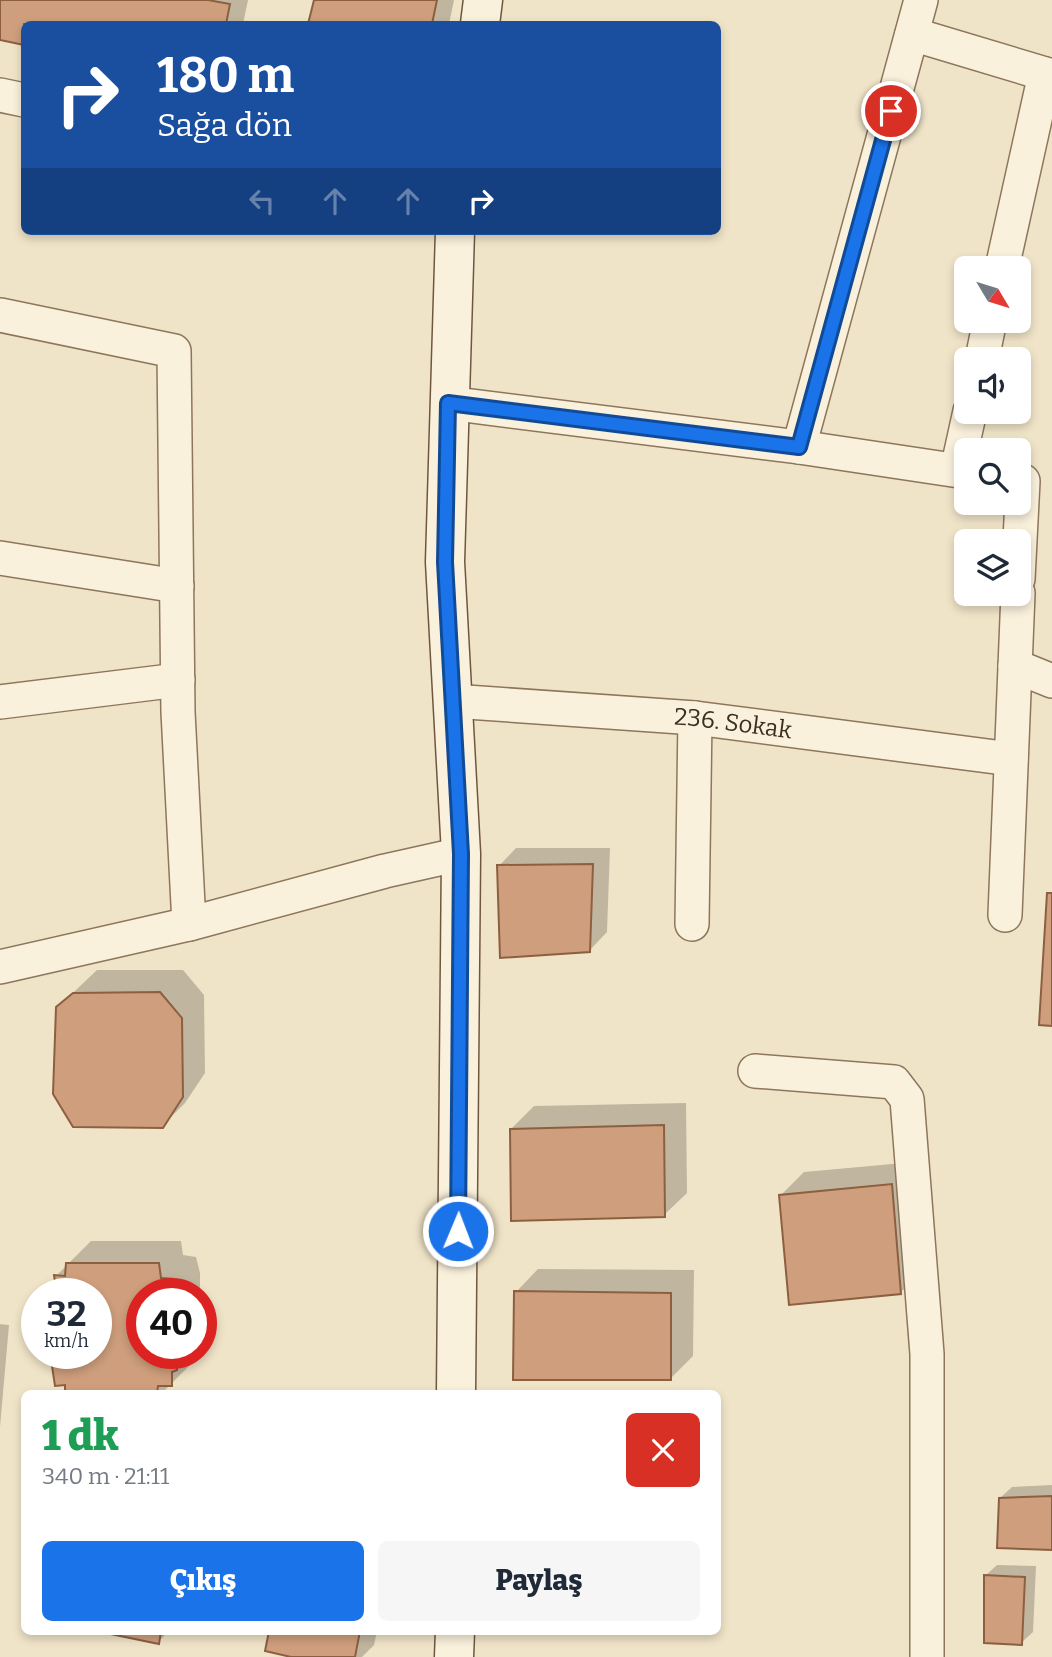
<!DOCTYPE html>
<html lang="tr">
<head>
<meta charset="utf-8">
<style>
	:root { --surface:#fff; --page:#f6f6f7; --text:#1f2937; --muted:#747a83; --accent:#1a73e8 }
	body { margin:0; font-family:Bitter,serif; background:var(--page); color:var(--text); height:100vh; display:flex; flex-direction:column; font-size:26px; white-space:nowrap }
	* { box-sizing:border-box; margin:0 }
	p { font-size:23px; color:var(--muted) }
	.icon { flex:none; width:38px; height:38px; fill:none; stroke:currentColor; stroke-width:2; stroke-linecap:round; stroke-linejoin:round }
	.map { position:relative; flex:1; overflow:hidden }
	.details { position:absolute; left:21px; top:1390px; width:700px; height:245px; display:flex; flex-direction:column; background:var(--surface); border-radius:10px; box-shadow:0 4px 10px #0003 }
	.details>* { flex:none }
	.banner { position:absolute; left:21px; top:21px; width:700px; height:214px; border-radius:10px; box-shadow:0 4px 10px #0003; background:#1a4fa0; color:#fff; overflow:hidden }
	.needle { width:46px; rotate:128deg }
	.fabs { position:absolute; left:954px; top:256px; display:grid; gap:14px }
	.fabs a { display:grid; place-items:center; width:77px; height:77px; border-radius:10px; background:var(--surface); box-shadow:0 4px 10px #0003; font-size:35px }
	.speed { position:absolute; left:21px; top:1278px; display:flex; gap:14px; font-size:35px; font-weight:700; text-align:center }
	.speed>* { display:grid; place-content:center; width:91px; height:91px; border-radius:50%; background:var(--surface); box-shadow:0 4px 10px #0003; line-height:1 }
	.speed small { font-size:18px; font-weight:400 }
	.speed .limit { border:10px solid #d22; background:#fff; color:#111 }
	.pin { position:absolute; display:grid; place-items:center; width:60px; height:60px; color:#fff; margin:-30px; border:4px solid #fff; border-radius:50%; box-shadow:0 2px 7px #0007 }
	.me { position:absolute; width:77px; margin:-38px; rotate:1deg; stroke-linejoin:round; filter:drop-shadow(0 0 5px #0008) }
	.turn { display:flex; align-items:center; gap:24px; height:147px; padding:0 21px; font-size:32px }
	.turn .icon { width:91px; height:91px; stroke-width:2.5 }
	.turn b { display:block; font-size:49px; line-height:60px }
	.lanes { display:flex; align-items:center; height:66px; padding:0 21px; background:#0003; justify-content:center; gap:35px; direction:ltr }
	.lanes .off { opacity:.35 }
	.round { display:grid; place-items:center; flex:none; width:74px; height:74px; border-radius:10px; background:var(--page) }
	.overview { display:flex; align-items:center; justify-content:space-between; height:119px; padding:0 21px }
	h1 { font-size:42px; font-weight:800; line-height:52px; color:#1e9e55 }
	.action { display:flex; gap:14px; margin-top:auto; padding:14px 21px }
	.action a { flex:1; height:80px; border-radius:10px; background:var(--accent); color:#fff; font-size:28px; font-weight:800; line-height:80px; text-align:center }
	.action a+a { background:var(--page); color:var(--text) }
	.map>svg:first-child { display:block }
</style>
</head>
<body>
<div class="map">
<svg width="1052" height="1657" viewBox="0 0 1052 1657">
	<rect width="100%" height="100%" fill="#f0e4c8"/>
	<g fill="#0003">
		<polygon points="0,0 248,0 243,24 24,24 24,43 0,38"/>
		<polygon points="315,0 454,0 449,24 310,24"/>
		<polygon points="516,848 610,848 607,932 590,950 499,866"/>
		<polygon points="97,970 183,970 204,995 205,1073 185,1103 162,1126 57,1008"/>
		<polygon points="686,1103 687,1193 664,1215 511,1129 534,1106"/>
		<polygon points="914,1162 923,1270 900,1293 781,1195 804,1172"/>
		<polygon points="91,1241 181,1241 183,1255 196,1257 200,1273 200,1293 142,1293 142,1353 194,1353 194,1361 162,1393 67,1393 67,1383 56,1384 51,1353 96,1353 96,1293 51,1293 57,1286 56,1276"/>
		<polygon points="538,1269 694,1270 693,1356 670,1379 516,1292"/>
		<polygon points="0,1324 9,1325 0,1427"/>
		<polygon points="1052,1485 1052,1548 1000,1498 1012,1487"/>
		<polygon points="997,1565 1036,1566 1033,1632 1021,1643 985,1576"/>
		<polygon points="104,1631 169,1631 158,1642"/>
		<polygon points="271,1631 377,1631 374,1645 362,1657 300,1657"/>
	</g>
	<g fill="#cf9f7d" stroke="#8d5f41" stroke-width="2">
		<polygon points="0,0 208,0 230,4 226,24 24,24 24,45 0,40"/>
		<polygon points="314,0 437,0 432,24 308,24"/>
		<polygon points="593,864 590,952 500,958 497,865"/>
		<polygon points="1047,893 1052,893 1052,1026 1039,1025"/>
		<polygon points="160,992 182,1018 183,1097 163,1128 73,1127 53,1094 56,1007 73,993"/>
		<polygon points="664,1125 665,1217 511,1221 510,1129"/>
		<polygon points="892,1184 901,1294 789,1305 779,1195"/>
		<polygon points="66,1263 159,1263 161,1278 174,1279 177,1293 142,1293 142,1353 177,1353 177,1370 172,1372 172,1386 158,1386 157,1393 65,1393 65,1385 55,1386 50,1353 96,1353 96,1293 49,1293 49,1291 56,1289 54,1275 65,1276"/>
		<polygon points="514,1291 671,1293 671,1380 513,1380"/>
		<polygon points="1052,1496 1052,1550 997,1548 999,1498"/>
		<polygon points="984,1575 1025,1577 1022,1645 984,1643"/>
		<polygon points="96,1631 161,1631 159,1644"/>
		<polygon points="269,1631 360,1631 355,1657 291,1657 265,1651"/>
	</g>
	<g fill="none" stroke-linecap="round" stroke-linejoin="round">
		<defs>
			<g id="street">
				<polyline points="912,34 1052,76"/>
				<polyline points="0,95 24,100"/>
				<polyline points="1002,268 1045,74"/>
				<polyline points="0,315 174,351 178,712 189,924"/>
				<polyline points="982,359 990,320"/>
				<polyline points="448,403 799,447 966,472"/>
				<polyline points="799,447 921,0"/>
				<polyline points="957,470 970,411"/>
				<polyline points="0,558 177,586"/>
				<polyline points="1018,579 1023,481"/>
				<polyline points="1015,666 1052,681"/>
				<path id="s1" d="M 452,701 L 695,718 L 1011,759"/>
				<polyline points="0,702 178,680"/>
				<polyline points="1005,915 1018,593"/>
				<polyline points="692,924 695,718"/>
				<polyline points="0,967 189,924 385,871 461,854"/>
				<polyline points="755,1071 894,1082 907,1099 927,1354 927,1657"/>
			</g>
			<g id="secondary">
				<polyline points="480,24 483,0"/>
				<polyline points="455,231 445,562 461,854 456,1393"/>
				<polyline points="454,1657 455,1631"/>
			</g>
		</defs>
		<use href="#street" stroke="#8d765c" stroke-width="36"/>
		<use href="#secondary" stroke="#6f573f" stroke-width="41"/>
		<use href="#street" stroke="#faf1dc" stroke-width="33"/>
		<use href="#secondary" stroke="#faf1dc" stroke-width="38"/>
	</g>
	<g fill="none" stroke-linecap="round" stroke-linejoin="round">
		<defs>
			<polyline id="route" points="458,1231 461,854 445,562 448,403 799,447 891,111"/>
		</defs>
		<use href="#route" stroke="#114b97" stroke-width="18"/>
		<use href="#route" stroke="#1a73e8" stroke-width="12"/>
	</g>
	<g text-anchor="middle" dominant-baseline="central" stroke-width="7" stroke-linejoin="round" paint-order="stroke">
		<g font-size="24" fill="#3d2e20" stroke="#f7eed8">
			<text stroke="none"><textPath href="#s1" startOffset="282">236. Sokak</textPath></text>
		</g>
	</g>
</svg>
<div class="fabs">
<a><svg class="needle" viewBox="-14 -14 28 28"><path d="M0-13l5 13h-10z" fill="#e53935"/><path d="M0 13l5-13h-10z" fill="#747a83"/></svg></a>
<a><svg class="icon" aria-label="sound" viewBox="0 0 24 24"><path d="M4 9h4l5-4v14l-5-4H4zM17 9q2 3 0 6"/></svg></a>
<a><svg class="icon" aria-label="search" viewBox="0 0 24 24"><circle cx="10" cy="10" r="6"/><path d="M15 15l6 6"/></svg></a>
<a><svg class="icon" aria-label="layers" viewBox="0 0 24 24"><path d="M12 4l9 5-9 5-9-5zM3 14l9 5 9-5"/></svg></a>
</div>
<div class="speed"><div>32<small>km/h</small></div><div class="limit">40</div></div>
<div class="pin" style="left:891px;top:111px;background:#d93025"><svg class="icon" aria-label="arrive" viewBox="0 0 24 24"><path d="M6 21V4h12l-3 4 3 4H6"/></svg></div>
<svg class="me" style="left:458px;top:1231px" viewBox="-20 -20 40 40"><circle r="17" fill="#1a73e8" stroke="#fff" stroke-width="3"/><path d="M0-11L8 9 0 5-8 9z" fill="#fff"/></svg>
<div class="banner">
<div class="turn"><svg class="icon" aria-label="right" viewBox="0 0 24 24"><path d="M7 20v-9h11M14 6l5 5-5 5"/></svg><div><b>180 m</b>Sağa dön</div></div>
<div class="lanes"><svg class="icon off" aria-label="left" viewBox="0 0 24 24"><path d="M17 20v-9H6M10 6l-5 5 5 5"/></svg><svg class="icon off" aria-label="ahead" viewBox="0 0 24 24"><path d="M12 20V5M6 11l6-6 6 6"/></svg><svg class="icon off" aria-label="ahead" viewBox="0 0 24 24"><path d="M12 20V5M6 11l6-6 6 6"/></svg><svg class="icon" aria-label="right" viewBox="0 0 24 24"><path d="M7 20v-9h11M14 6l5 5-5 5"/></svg></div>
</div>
<section class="details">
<div class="overview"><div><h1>1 dk</h1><p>340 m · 21:11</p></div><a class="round" style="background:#d93025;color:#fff"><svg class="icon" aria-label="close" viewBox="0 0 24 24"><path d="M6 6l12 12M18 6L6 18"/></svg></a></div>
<div class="action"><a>Çıkış</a><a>Paylaş</a></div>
</section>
</div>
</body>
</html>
